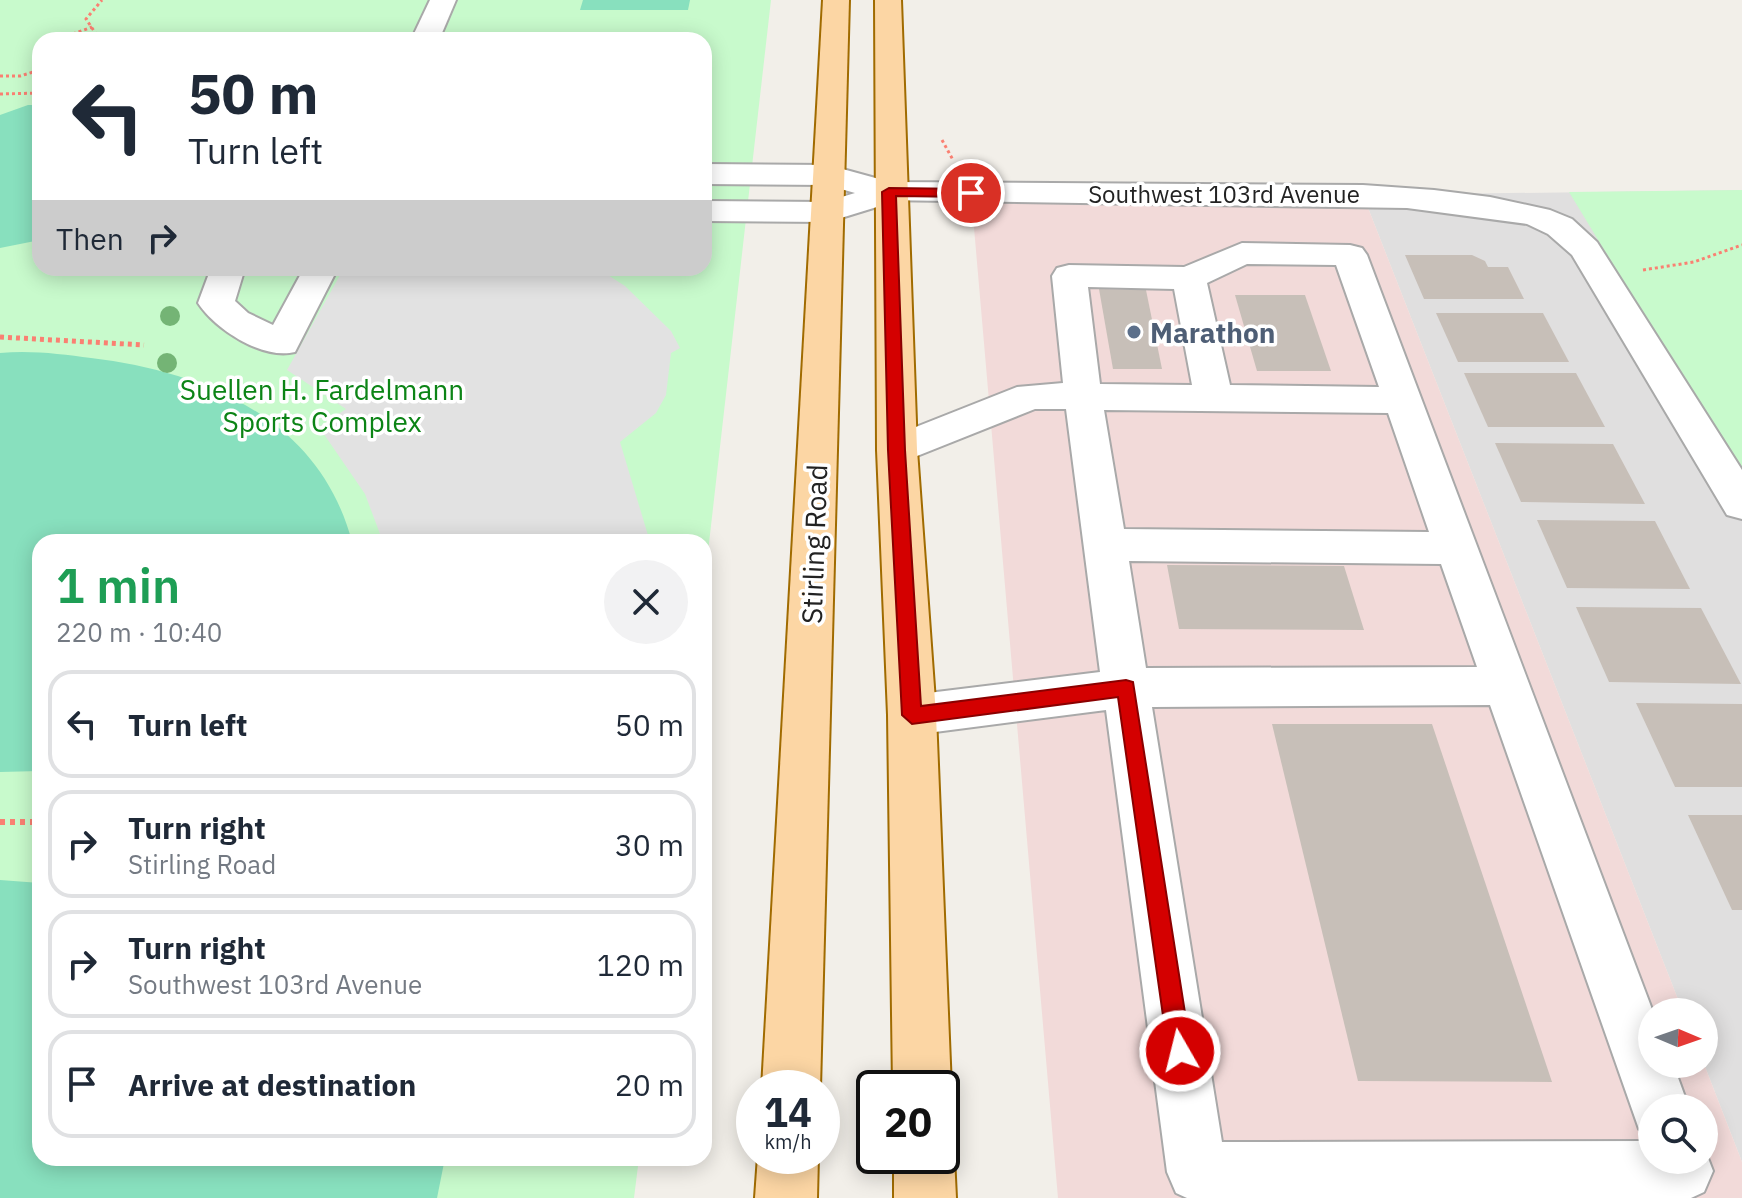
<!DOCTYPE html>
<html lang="en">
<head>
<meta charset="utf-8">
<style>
	:root { --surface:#fff; --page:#f2f2f3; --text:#1f2937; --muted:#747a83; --line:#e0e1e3 }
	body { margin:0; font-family:"IBM Plex Sans",sans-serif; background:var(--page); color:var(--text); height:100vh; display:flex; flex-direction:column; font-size:30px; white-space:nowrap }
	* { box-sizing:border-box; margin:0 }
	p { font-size:26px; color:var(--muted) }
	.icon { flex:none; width:44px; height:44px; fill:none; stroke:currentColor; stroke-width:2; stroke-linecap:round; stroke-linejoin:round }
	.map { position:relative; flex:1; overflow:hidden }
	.side { position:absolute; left:32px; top:534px; width:680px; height:632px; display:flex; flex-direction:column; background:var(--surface); border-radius:24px; box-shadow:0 4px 20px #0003 }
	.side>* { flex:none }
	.banner { position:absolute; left:32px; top:32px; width:680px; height:244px; border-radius:24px; box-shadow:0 4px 20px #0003; background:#fff; color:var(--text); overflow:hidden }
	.needle { width:52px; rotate:92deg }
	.fabs { position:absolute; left:1638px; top:998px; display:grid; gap:16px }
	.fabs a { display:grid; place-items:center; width:80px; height:80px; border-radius:50%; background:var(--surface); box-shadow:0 4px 20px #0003; font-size:40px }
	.speed { position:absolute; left:736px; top:1070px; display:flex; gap:16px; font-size:40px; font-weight:700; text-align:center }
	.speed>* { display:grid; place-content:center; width:104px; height:104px; border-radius:50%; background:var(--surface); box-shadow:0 4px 20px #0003; line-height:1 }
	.speed small { font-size:20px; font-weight:400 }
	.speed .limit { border:4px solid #111; border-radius:12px; background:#fff; color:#111 }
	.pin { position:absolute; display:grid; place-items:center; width:68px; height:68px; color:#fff; margin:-34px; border:4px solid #fff; border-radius:50%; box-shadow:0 2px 8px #0007 }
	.me { position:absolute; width:88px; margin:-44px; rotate:352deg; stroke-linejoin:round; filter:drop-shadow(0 0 6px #0008) }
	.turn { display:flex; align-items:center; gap:28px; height:168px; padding:0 24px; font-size:36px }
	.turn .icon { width:104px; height:104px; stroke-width:2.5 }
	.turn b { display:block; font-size:56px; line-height:68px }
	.then { display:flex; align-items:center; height:76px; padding:0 24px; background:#0003; gap:16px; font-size:30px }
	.round { display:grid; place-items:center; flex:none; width:84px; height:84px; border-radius:42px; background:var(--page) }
	.head { display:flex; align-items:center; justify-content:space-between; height:136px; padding:0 24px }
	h1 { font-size:48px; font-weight:600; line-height:60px; color:#1e9e55 }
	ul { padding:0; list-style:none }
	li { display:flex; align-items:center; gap:24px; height:108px; margin:0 16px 12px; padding:0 8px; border:4px solid var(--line); border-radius:24px }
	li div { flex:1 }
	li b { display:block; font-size:30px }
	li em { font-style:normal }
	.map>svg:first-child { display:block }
</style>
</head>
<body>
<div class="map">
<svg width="1742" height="1198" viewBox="0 0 1742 1198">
	<rect width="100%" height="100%" fill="#f2efe9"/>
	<polygon fill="#e0dfdf" points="1742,190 1742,1162 1704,1064 1704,1012 1683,1012 1363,195"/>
	<path fill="#f2dad9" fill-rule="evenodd" d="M 971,193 L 1363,195 L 1683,1012 L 1652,1012 L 1652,1064 L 1704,1064 L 1742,1162 L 1742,1198 L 1058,1198 ZM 1652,1108 L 1704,1108 L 1704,1160 L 1652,1160 Z"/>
	<g fill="#c8facc" fill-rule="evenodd">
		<path d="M 0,0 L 771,0 L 704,587 L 704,542 L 40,542 L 40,1158 L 639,1158 L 634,1198 L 0,1198 ZM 40,40 L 704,40 L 704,268 L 40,268 Z"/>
		<polygon points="1742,190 1742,477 1569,192"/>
	</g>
	<g fill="#88e0be">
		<polygon points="583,0 690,0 688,10 580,10"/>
		<polygon points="28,105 40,105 40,240 0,248 0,115"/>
		<path d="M 0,353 C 30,350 62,354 91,358 C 207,372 320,420 352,542 L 40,542 L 40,771 L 0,772 Z"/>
		<polygon points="0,880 40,883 40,1158 445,1158 437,1198 0,1198"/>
	</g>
	<polygon fill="#e2e2e2" points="344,268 597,268 625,286 671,331 680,348 671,353 666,395 656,413 620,442 650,542 383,542 365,494 319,427 346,409 287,370"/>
	<g fill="#c7bfb8">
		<polygon points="183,34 220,34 216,40 178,40"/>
		<polygon points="1405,255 1472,255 1485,261 1488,267 1508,267 1524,299 1424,299"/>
		<polygon points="1099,289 1146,290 1162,369 1113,369"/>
		<polygon points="1235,295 1305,295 1331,371 1257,371"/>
		<polygon points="1436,313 1543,313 1569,362 1458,362"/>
		<polygon points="1464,373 1576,373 1605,427 1488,427"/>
		<polygon points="1495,443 1613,444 1645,504 1521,502"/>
		<polygon points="1537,520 1655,521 1690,589 1567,588"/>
		<polygon points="1167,565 1344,566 1364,630 1179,629"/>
		<polygon points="1576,607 1701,608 1741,684 1609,682"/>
		<polygon points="1636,703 1742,704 1742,787 1675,787"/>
		<polygon points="1272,724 1432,724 1552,1082 1358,1081"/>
		<polygon points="1688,815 1742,815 1742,910 1732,910"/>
	</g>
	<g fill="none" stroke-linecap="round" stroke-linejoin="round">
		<defs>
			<g id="minor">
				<polygon points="430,0 456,0 439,40 411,40"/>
				<polygon points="704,164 828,165 890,182 1363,185 1434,190 1490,197 1550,210 1572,219 1597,242 1742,470 1742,519 1727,515 1572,255 1548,234 1527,224 1407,208 883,200 880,206 828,222 704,221 704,201 825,202 855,193 827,185 704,184"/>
				<path d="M 1242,243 L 1350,245 L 1362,248 L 1367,255 L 1653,1012 L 1652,1064 L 1673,1064 L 1689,1108 L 1652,1108 L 1652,1134 L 1639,1129 L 1490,705 L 1152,707 L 1222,1142 L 1652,1141 L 1652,1160 L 1704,1160 L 1704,1148 L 1713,1171 L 1704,1192 L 1691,1198 L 1187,1198 L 1176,1193 L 1167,1172 L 1106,710 L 912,735 L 895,729 L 888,715 L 895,701 L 912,695 L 1100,672 L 1066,409 L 1035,409 L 897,464 L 883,460 L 877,450 L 883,440 L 1017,387 L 1063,383 L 1052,276 L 1057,268 L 1069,265 L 1184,267 ZM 1247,264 L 1336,265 L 1379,387 L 1230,385 L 1207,283 ZM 1088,287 L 1174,289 L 1192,385 L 1100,384 ZM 1104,410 L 1388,413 L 1429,532 L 1124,529 ZM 1129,561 L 1441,564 L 1477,667 L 1146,668 Z"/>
				<path d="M 211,268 L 245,268 L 235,301 L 248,313 L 273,325 L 304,268 L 338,268 L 295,352 C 263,360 216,330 198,303 Z"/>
			</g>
			<g id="major">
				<polygon points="823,0 849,0 820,1088 762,1088"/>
				<polygon points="875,0 901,0 917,450 936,715 951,1088 942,1109 942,1088 893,1088 888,715 877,450"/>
				<polygon points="942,1133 954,1156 956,1198 894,1198 894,1156 942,1156"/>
				<polygon points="758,1156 818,1156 817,1198 755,1198"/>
			</g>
		</defs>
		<use href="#minor" stroke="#a9a9a9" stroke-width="4"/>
		<use href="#major" stroke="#a06b00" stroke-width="4"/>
		<g stroke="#fa8072" stroke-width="3" stroke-dasharray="3 3" stroke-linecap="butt">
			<polyline points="56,40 92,27"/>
			<polyline points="100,40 86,19 102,0"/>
			<polyline points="0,76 20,76 40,70"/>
			<polyline points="0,94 40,93"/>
			<polyline points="942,140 953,160"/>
			<polyline points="1643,270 1694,262 1742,245"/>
		</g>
		<polyline stroke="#fa8072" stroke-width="5" stroke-dasharray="4 4" stroke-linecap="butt" points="0,337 144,345"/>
		<polyline stroke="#fa8072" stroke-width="6" stroke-dasharray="5 5" stroke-linecap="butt" points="0,822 40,822"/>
		<use href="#minor" fill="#fff" fill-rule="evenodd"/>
		<use href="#major" fill="#fcd6a4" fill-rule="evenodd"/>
	</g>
	<g fill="#74b475">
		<circle cx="170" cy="316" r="10"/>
		<circle cx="167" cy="363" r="10"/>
	</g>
	<polygon fill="#d40000" stroke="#8a0000" stroke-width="2" points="889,188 971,189 978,193 971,197 896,196 905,450 921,706 1126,680 1133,682 1191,1051 1188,1059 1180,1063 1171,1059 1168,1051 1118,697 912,724 902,715 888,450 882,192"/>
	<circle fill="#5c6f8a" stroke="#fff" stroke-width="3" cx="1134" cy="332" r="8"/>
	<g text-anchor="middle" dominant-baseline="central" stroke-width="7" stroke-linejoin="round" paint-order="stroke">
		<g font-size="24" fill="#222" stroke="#fff">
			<text x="1224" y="194">Southwest 103rd Avenue</text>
		</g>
		<g font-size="28" font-weight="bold" fill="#4e5e75" stroke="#fff" text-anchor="start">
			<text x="1150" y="332">Marathon</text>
		</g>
		<g font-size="28" fill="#0c8416" stroke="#fff">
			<text x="322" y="389">Suellen H. Fardelmann<tspan x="322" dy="32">Sports Complex</tspan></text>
		</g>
		<g font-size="28" fill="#222" stroke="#fff">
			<text transform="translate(814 544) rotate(-88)">Stirling Road</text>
		</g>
	</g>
</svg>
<div class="fabs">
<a><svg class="needle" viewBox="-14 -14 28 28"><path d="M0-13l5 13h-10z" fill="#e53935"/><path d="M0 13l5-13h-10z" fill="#747a83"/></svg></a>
<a><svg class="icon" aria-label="search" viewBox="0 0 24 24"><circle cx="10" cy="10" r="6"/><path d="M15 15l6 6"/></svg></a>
</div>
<div class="speed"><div>14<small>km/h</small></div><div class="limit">20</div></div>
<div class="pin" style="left:971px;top:193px;background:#d93025"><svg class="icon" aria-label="arrive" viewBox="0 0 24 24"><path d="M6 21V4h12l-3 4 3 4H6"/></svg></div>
<svg class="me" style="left:1180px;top:1051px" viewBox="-20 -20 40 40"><circle r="17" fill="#d40000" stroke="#fff" stroke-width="3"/><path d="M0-11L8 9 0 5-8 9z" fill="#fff"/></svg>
<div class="banner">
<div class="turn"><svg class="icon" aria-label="left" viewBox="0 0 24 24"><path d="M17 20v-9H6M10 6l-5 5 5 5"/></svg><div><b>50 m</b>Turn left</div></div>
<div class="then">Then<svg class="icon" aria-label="right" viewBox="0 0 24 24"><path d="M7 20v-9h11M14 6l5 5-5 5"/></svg></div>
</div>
<section class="side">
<div class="head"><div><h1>1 min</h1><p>220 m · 10:40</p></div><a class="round"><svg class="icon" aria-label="close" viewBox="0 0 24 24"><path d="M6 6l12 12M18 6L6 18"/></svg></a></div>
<ul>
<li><svg class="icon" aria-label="left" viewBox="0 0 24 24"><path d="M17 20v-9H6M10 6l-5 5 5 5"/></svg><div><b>Turn left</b></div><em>50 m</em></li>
<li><svg class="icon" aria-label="right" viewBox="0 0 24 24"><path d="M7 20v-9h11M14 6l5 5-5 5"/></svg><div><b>Turn right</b><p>Stirling Road</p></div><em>30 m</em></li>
<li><svg class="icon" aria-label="right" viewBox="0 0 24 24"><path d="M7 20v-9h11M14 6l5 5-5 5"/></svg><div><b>Turn right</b><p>Southwest 103rd Avenue</p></div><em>120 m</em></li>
<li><svg class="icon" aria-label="arrive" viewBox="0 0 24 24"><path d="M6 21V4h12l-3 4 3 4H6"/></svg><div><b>Arrive at destination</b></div><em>20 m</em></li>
</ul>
</section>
</div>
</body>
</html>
